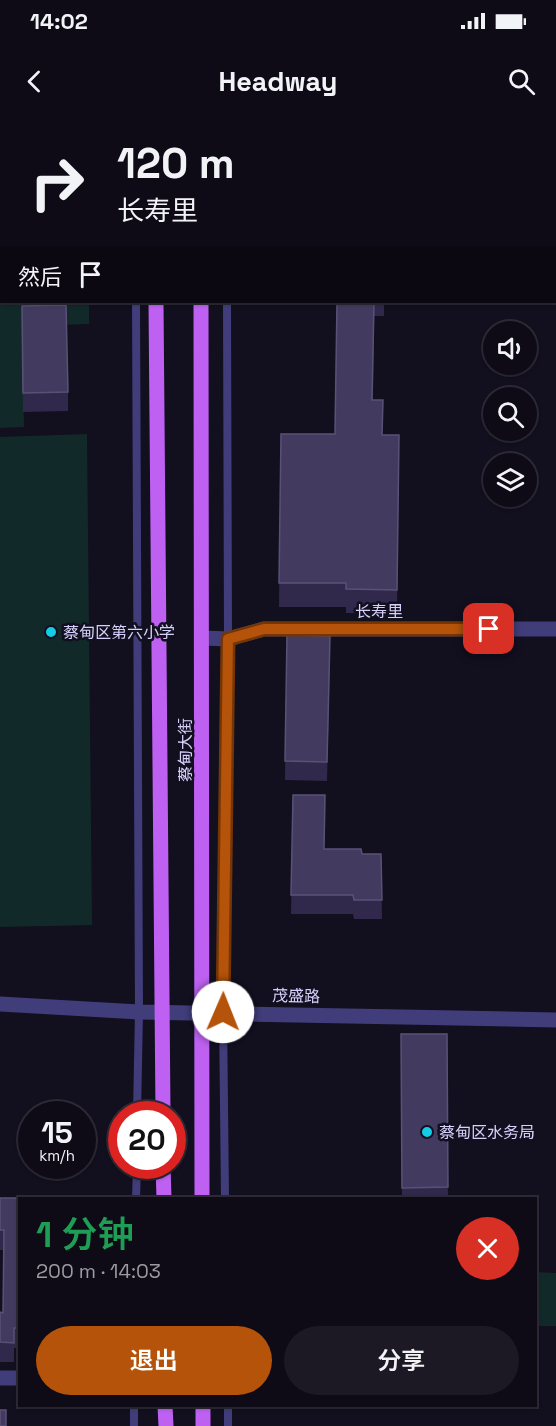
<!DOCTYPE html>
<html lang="zh">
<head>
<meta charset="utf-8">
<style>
	:root { --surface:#0e0b17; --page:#1c1924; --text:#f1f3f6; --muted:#9b9ba1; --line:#2e2b36; --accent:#b45309 }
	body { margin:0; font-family:"Space Grotesk","Noto Sans SC",sans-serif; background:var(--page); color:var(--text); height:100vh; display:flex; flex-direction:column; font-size:22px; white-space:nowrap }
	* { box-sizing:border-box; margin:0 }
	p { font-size:20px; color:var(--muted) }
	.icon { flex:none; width:33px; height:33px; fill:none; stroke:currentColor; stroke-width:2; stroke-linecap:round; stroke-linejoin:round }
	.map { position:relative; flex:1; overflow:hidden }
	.side { position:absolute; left:18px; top:1077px; width:519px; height:210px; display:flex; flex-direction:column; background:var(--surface); border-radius:0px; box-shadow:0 2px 4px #0004,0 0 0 2px var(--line) }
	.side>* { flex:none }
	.hud { position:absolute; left:0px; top:0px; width:556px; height:183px; box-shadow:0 2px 4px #0004,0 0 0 2px var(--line); background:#0e0b17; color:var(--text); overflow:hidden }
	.fabs { position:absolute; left:483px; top:201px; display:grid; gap:12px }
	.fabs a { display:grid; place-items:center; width:54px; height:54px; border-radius:50%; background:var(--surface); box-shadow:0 2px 4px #0004,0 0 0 2px var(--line); font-size:30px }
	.speed { position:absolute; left:18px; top:981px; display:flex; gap:12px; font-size:30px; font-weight:700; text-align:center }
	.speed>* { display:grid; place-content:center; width:78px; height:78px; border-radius:50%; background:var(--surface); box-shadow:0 2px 4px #0004,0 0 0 2px var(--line); line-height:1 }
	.speed small { font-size:15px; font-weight:400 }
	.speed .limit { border:9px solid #d22; background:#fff; color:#111 }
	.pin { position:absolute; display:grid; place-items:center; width:51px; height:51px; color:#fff; margin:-26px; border-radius:12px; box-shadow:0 3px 9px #0006 }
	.me { position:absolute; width:66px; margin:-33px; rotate:1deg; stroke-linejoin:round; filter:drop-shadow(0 0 4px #0008) }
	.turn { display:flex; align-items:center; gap:21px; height:126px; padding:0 18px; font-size:27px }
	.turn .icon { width:78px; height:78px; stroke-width:2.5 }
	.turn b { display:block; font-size:42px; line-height:51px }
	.then { display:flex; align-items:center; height:57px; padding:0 18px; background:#0003; gap:12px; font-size:22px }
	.round { display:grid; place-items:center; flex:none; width:63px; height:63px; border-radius:32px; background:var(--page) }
	.overview { display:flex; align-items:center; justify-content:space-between; height:102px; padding:0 18px }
	h1 { font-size:36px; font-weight:600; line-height:45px; color:#1e9e55 }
	.primary-button { display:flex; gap:12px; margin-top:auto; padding:12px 18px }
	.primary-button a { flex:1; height:69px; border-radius:36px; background:var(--accent); color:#fff; font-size:24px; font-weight:600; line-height:69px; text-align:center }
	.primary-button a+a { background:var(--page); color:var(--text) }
	.status { display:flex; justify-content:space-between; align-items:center; height:42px; padding:0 30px; background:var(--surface); direction:ltr }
	.status svg { height:16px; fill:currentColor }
	header { display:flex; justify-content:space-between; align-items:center; height:78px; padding:0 18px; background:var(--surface); font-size:27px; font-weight:600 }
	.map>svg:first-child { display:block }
</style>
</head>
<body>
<div class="status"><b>14:02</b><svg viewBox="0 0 49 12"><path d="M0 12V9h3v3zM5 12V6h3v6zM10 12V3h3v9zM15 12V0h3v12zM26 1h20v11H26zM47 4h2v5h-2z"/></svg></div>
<header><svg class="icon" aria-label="back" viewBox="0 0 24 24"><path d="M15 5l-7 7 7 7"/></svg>Headway<svg class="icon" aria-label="search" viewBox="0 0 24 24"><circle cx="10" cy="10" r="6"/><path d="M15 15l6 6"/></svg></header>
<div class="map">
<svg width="556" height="1306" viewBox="0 0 556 1306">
	<rect width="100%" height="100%" fill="#120f1f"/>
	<g fill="#122929">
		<polygon points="0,0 82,0 82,1 2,2 0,61"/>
		<polygon points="0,152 2,182 89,182 89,204 22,206 24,307 0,308"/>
		<polygon points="87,314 92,805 0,807 0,317"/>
		<polygon points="536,1152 556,1153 556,1206 536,1206"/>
	</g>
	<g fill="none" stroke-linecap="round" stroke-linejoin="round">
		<g stroke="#413d7b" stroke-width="8">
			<polyline points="135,0 135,2"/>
			<polyline points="227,0 227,2"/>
			<polyline points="136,182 139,892 137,994"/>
			<polyline points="136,1078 137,1046"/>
			<polyline points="225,1078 223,892 228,519 227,182"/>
			<polyline points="134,1286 134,1306"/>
			<polyline points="228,1286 228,1306"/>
		</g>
		<g stroke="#413d7b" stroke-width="15">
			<polyline points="203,518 228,519 264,509 556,509"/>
			<polyline points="0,884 139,892 556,900"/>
			<polyline points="0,1258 20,1258"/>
		</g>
		<g stroke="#be61f2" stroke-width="15">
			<polyline points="154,0 154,2"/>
			<polyline points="200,0 200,2"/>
			<polyline points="156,182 163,994"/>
			<polyline points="201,182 202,1078"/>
			<polyline points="163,1046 164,1078"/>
			<polyline points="165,1286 166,1306"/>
			<polyline points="203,1286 203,1306"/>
		</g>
	</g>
	<g fill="#30294c">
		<polygon points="337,182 384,182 384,196 374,196 373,280 383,280 382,315 399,315 397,494 346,493 346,487 279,487 281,314 335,314"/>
		<polygon points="22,206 68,272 68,291 23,292"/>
		<polygon points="287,515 330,535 327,661 285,660"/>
		<polygon points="293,675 324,729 362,734 381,734 382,799 354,799 353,794 291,794"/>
		<polygon points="401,914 447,914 448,1078 402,1078"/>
		<polygon points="0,1078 20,1078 20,1228 14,1228 14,1242 0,1242 0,1192 3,1193 4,1130 0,1130"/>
	</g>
	<g fill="#423b5f" stroke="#595277" stroke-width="1.5">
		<polygon points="337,182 374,182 372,280 383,280 382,315 399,315 397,470 346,469 346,463 279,463 281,314 335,314"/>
		<polygon points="66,185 68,272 23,273 22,186"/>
		<polygon points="287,515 330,516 327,642 285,641"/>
		<polygon points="293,675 325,675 324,729 361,729 362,734 381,734 382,780 354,780 353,775 291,775"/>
		<polygon points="401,914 447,914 448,1067 402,1068"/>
		<polygon points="0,1078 38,1078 20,1078 20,1208 14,1208 14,1223 0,1222 0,1192 3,1193 4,1110 0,1110"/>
		<rect x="0" y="1290" width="6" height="16"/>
	</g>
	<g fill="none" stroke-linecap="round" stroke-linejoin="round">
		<defs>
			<polyline id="route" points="223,892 228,519 264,509 489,509"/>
		</defs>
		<use href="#route" stroke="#753606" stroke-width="15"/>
		<use href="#route" stroke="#b45309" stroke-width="10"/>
	</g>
	<g fill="#13cce5" stroke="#120f1f" stroke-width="2">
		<circle cx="51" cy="512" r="6"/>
		<circle cx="427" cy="1012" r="6"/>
	</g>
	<g text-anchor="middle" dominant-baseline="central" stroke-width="5" stroke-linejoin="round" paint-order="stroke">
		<g font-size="16" fill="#d6d1fb" stroke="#120f1f">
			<text x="379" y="491">长寿里</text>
			<text transform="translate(185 630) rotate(-90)">蔡甸大街</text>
			<text transform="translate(296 876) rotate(1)">茂盛路</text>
		</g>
		<g font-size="16" fill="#d6d1fb" stroke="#120f1f" text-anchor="start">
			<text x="63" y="512">蔡甸区第六小学</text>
			<text x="439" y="1012">蔡甸区水务局</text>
		</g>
	</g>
</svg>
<div class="fabs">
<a><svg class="icon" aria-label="sound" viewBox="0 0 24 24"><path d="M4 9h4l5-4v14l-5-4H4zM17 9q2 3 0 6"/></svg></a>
<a><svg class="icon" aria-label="search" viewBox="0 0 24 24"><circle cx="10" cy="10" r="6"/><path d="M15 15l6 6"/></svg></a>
<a><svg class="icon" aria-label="layers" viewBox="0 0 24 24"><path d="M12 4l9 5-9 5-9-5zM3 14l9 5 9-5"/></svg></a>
</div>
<div class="speed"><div>15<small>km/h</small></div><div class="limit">20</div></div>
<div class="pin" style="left:489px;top:509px;background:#d93025"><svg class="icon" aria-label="arrive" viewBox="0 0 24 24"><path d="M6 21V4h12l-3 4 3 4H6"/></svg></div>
<svg class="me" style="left:223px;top:892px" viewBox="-20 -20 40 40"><circle r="19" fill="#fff"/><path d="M0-13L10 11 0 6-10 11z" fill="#b45309"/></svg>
<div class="hud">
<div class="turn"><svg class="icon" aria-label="right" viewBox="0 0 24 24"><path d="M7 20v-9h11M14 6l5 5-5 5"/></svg><div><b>120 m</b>长寿里</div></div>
<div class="then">然后<svg class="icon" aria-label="arrive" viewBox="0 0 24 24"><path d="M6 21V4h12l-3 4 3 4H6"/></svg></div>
</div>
<section class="side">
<div class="overview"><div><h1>1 分钟</h1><p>200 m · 14:03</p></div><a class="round" style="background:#d93025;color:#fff"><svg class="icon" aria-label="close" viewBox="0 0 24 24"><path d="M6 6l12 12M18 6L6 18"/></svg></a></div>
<div class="primary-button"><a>退出</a><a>分享</a></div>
</section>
</div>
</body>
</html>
